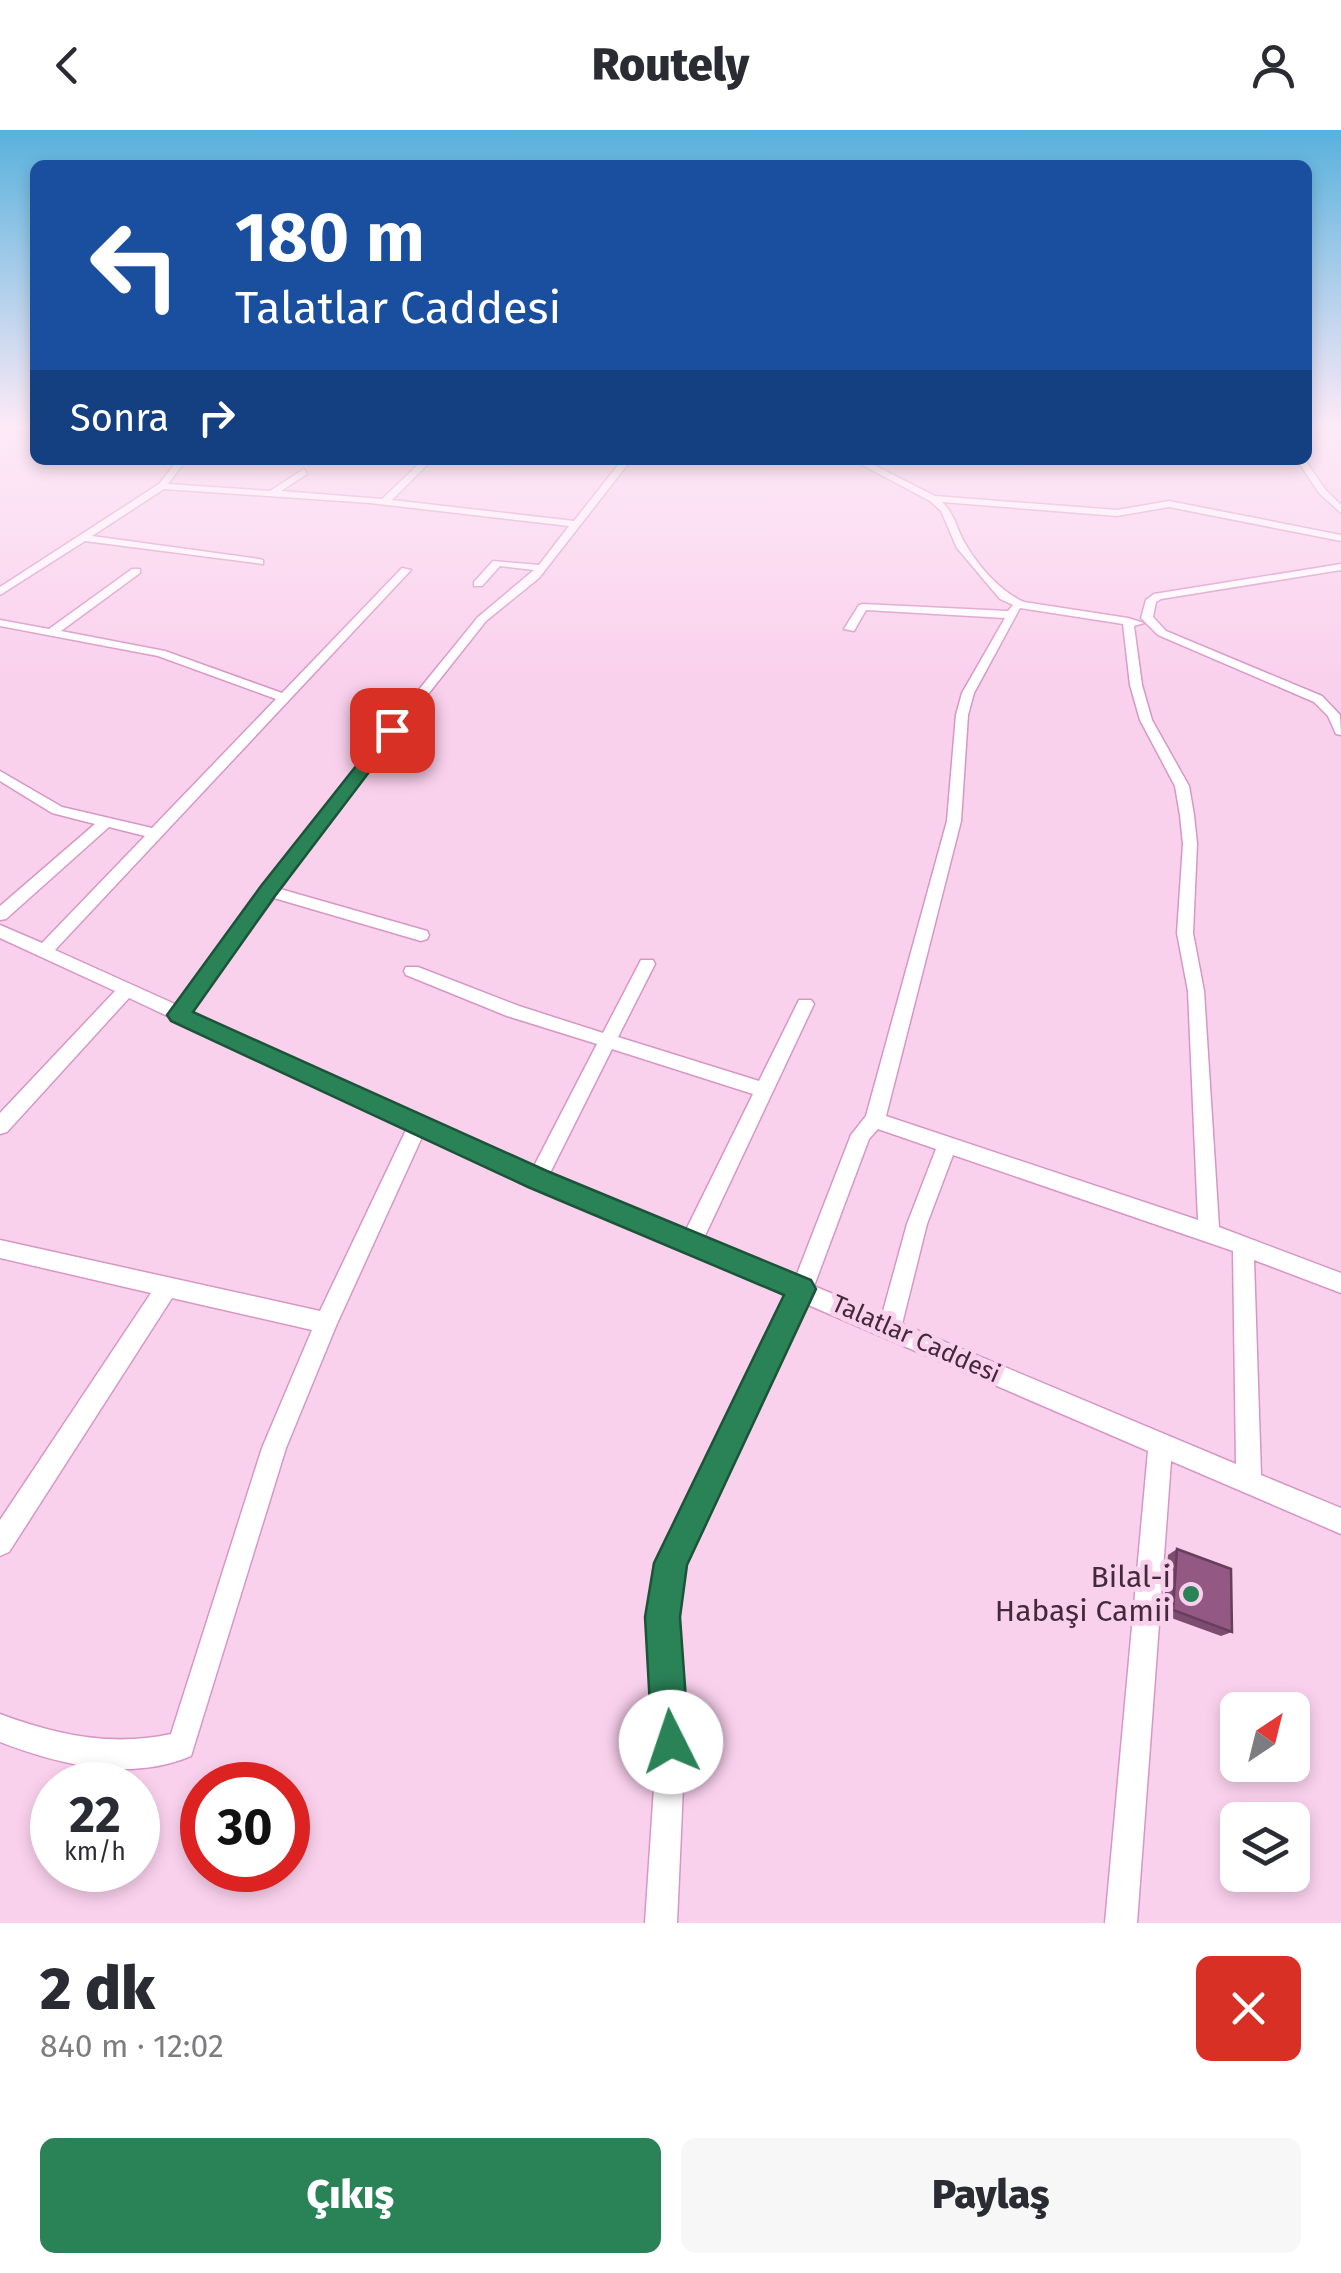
<!DOCTYPE html>
<html lang="tr">
<head>
<meta charset="utf-8">
<style>
	:root { --surface:#fff; --page:#f7f7f7; --text:#2b2b33; --muted:#7c7c81; --accent:#2a8257 }
	body { margin:0; font-family:"Fira Sans",sans-serif; background:var(--page); color:var(--text); height:100vh; display:flex; flex-direction:column; font-size:38px; white-space:nowrap }
	* { box-sizing:border-box; margin:0 }
	p { font-size:32px; color:var(--muted) }
	.icon { flex:none; width:55px; height:55px; fill:none; stroke:currentColor; stroke-width:2; stroke-linecap:round; stroke-linejoin:round }
	.map { position:relative; height:1793px; overflow:hidden }
	.panel { display:flex; flex-direction:column; background:var(--surface); flex:1 }
	.panel>* { flex:none }
	.hud { position:absolute; left:30px; top:30px; width:1282px; height:305px; border-radius:15px; box-shadow:0 5px 15px #0003; background:#1a4fa0; color:#fff; overflow:hidden }
	.needle { width:65px; rotate:35deg }
	.tools { position:absolute; left:1220px; top:1562px; display:grid; gap:20px }
	.tools a { display:grid; place-items:center; width:90px; height:90px; border-radius:15px; background:var(--surface); box-shadow:0 5px 15px #0003; font-size:50px }
	.speed { position:absolute; left:30px; top:1632px; display:flex; gap:20px; font-size:50px; font-weight:700; text-align:center }
	.speed>* { display:grid; place-content:center; width:130px; height:130px; border-radius:50%; background:var(--surface); box-shadow:0 5px 15px #0003; line-height:1 }
	.speed small { font-size:25px; font-weight:400 }
	.speed .limit { border:15px solid #d22; background:#fff; color:#111 }
	.pin { position:absolute; display:grid; place-items:center; width:85px; height:85px; color:#fff; margin:-42px; border-radius:20px; box-shadow:0 5px 15px #0006 }
	.me { position:absolute; width:110px; margin:-55px; rotate:356deg; stroke-linejoin:round; filter:drop-shadow(0 0 8px #0008) }
	.turn { display:flex; align-items:center; gap:35px; height:210px; padding:0 40px; font-size:45px }
	.turn .icon { width:130px; height:130px; stroke-width:2.5 }
	.turn b { display:block; font-size:70px; line-height:85px }
	.then { display:flex; align-items:center; height:95px; padding:0 40px; background:#0003; gap:20px; font-size:38px }
	.round { display:grid; place-items:center; flex:none; width:105px; height:105px; border-radius:15px; background:var(--page) }
	.overview { display:flex; align-items:center; justify-content:space-between; height:170px; padding:0 40px }
	h1 { font-size:60px; font-weight:800; line-height:75px }
	.primary-button { display:flex; gap:20px; margin-top:auto; padding:20px 40px }
	.primary-button a { flex:1; height:115px; border-radius:15px; background:var(--accent); color:#fff; font-size:40px; font-weight:800; line-height:115px; text-align:center }
	.primary-button a+a { background:var(--page); color:var(--text) }
	header { display:flex; justify-content:space-between; align-items:center; height:130px; padding:0 40px; background:var(--surface); font-size:45px; font-weight:800 }
	.map>svg:first-child { display:block }
</style>
</head>
<body>
<header><svg class="icon" aria-label="back" viewBox="0 0 24 24"><path d="M15 5l-7 7 7 7"/></svg>Routely<svg class="icon" aria-label="person" viewBox="0 0 24 24"><circle cx="12" cy="8" r="4"/><path d="M4 21q1-7 8-7t8 7"/></svg></header>
<div class="map">
<svg width="1341" height="1793" viewBox="0 0 1341 1793">
	<rect width="100%" height="100%" fill="#fad1ed"/>
	<g fill="none" stroke-linecap="round" stroke-linejoin="round">
		<defs>
			<g id="minor">
				<polygon points="0,296 35,297 35,301 0,299"/>
				<path d="M 178,330 L 186,330 L 168,354 L 270,361 L 304,339 L 307,344 L 281,361 L 382,369 L 423,330 L 432,330 L 392,370 L 574,391 L 622,330 L 631,330 L 539,448 L 486,491 L 353,659 L 280,759 L 427,801 L 429,805 L 427,809 L 421,811 L 274,768 L 191,882 L 533,1038 L 597,914 L 507,886 L 406,845 L 404,841 L 406,837 L 418,837 L 519,876 L 603,903 L 641,830 L 653,830 L 655,834 L 618,907 L 759,951 L 799,870 L 811,870 L 814,874 L 703,1110 L 795,1149 L 851,1005 L 866,986 L 947,691 L 956,585 L 962,563 L 1005,488 L 866,480 L 854,501 L 844,499 L 859,475 L 863,474 L 1008,481 L 1013,475 L 1000,469 L 957,418 L 941,381 L 930,371 L 853,330 L 864,330 L 935,366 L 1117,380 L 1169,371 L 1341,405 L 1341,411 L 1169,377 L 1117,386 L 942,372 C 955,384 957,401 966,415 C 979,437 1001,462 1024,472 L 1128,488 L 1144,493 L 1134,496 L 1142,555 L 1152,590 L 1189,656 L 1194,685 L 1197,714 L 1193,803 L 1204,861 L 1219,1097 L 1341,1143 L 1341,1163 L 1254,1130 L 1261,1345 L 1341,1378 L 1341,1404 L 1171,1331 L 1137,1793 L 1105,1793 L 1148,1321 L 806,1174 L 684,1435 L 676,1487 L 685,1612 L 677,1793 L 645,1793 L 657,1612 L 650,1487 L 658,1433 L 788,1166 L 530,1055 L 423,1005 L 336,1196 L 286,1318 L 191,1626 C 129,1652 60,1635 0,1612 L 0,1584 C 56,1605 111,1617 171,1604 L 262,1318 L 312,1200 L 172,1168 L 9,1422 L 0,1426 L 0,1390 L 151,1163 L 0,1128 L 0,1110 L 320,1181 L 407,998 L 129,868 L 7,1002 L 0,1004 L 0,983 L 115,861 L 0,808 L 0,795 L 42,813 L 145,706 L 109,697 L 6,789 L 0,790 L 0,776 L 95,694 L 52,683 L 0,651 L 0,641 L 62,677 L 152,698 L 276,569 L 158,526 L 0,496 L 0,490 L 49,499 L 132,439 L 140,439 L 140,443 L 61,501 L 165,521 L 282,563 L 402,438 L 411,440 L 55,820 L 177,875 L 343,653 L 478,487 L 534,440 L 500,436 L 482,456 L 474,456 L 474,452 L 493,431 L 539,435 L 569,396 L 370,373 L 164,359 L 92,406 L 259,429 L 263,430 L 263,434 L 85,411 L 0,465 L 0,457 L 159,354 ZM 1020,478 L 1123,494 L 1130,555 L 1140,590 L 1175,656 L 1180,685 L 1183,714 L 1177,803 L 1188,861 L 1198,1090 L 886,986 L 961,691 L 968,585 L 974,563 ZM 612,919 L 753,964 L 685,1102 L 549,1045 ZM 878,999 L 936,1019 L 907,1094 L 882,1185 L 814,1156 L 869,1009 ZM 953,1025 L 1233,1121 L 1236,1334 L 902,1194 L 927,1094 Z"/>
				<polygon points="1297,330 1305,330 1325,359 1341,375 1341,383 1319,363"/>
				<polygon points="1341,434 1341,440 1161,469 1156,472 1153,487 1166,501 1322,566 1340,585 1341,605 1336,604 1328,586 1314,572 1158,505 1141,488 1146,470 1154,464"/>
			</g>
		</defs>
		<use href="#minor" stroke="#d797c4" stroke-width="3"/>
		<use href="#minor" fill="#fff" fill-rule="evenodd"/>
	</g>
	<polygon fill="#7e4c71" points="1177,1419 1232,1502 1221,1506 1163,1485 1168,1425"/>
	<polygon fill="#935883" stroke="#673e5c" stroke-width="2.5" points="1177,1419 1231,1439 1232,1502 1173,1480"/>
	<linearGradient id="sky" x2="0" y2="1"><stop stop-color="#58b1dd"/><stop offset="0.54" stop-color="#fdeaf7"/><stop offset="1" stop-color="#fdeaf7" stop-opacity="0"/></linearGradient>
	<rect width="1341" height="547" fill="url(#sky)"/>
	<polygon fill="#2a8257" stroke="#1b5439" stroke-width="2.5" points="387,597 401,600 275,766 193,882 547,1041 811,1150 816,1159 687,1435 680,1487 689,1612 684,1625 671,1631 658,1625 652,1612 645,1487 654,1433 784,1165 528,1057 171,891 167,885 261,756"/>
	<circle fill="#2a8257" stroke="#fad1ed" stroke-width="4" cx="1191" cy="1464" r="10"/>
	<g text-anchor="middle" dominant-baseline="central" stroke-width="10" stroke-linejoin="round" paint-order="stroke">
		<g font-size="25" fill="#42293b" stroke="#fad1ed">
			<text transform="translate(916 1209) rotate(24)">Talatlar Caddesi</text>
		</g>
		<g font-size="30" fill="#42293b" stroke="#fad1ed" text-anchor="end">
			<text x="1171" y="1447">Bilal-i<tspan x="1171" dy="34">Habaşi Camii</tspan></text>
		</g>
	</g>
</svg>
<div class="tools">
<a><svg class="needle" viewBox="-14 -14 28 28"><path d="M0-13l5 13h-10z" fill="#e53935"/><path d="M0 13l5-13h-10z" fill="#7c7c81"/></svg></a>
<a><svg class="icon" aria-label="layers" viewBox="0 0 24 24"><path d="M12 4l9 5-9 5-9-5zM3 14l9 5 9-5"/></svg></a>
</div>
<div class="speed"><div>22<small>km/h</small></div><div class="limit">30</div></div>
<div class="pin" style="left:392px;top:600px;background:#d93025"><svg class="icon" aria-label="arrive" viewBox="0 0 24 24"><path d="M6 21V4h12l-3 4 3 4H6"/></svg></div>
<svg class="me" style="left:671px;top:1612px" viewBox="-20 -20 40 40"><circle r="19" fill="#fff"/><path d="M0-13L10 11 0 6-10 11z" fill="#2a8257"/></svg>
<div class="hud">
<div class="turn"><svg class="icon" aria-label="left" viewBox="0 0 24 24"><path d="M17 20v-9H6M10 6l-5 5 5 5"/></svg><div><b>180 m</b>Talatlar Caddesi</div></div>
<div class="then">Sonra<svg class="icon" aria-label="right" viewBox="0 0 24 24"><path d="M7 20v-9h11M14 6l5 5-5 5"/></svg></div>
</div>
</div>
<section class="panel">
<div class="overview"><div><h1>2 dk</h1><p>840 m · 12:02</p></div><a class="round" style="background:#d93025;color:#fff"><svg class="icon" aria-label="close" viewBox="0 0 24 24"><path d="M6 6l12 12M18 6L6 18"/></svg></a></div>
<div class="primary-button"><a>Çıkış</a><a>Paylaş</a></div>
</section>
</body>
</html>
